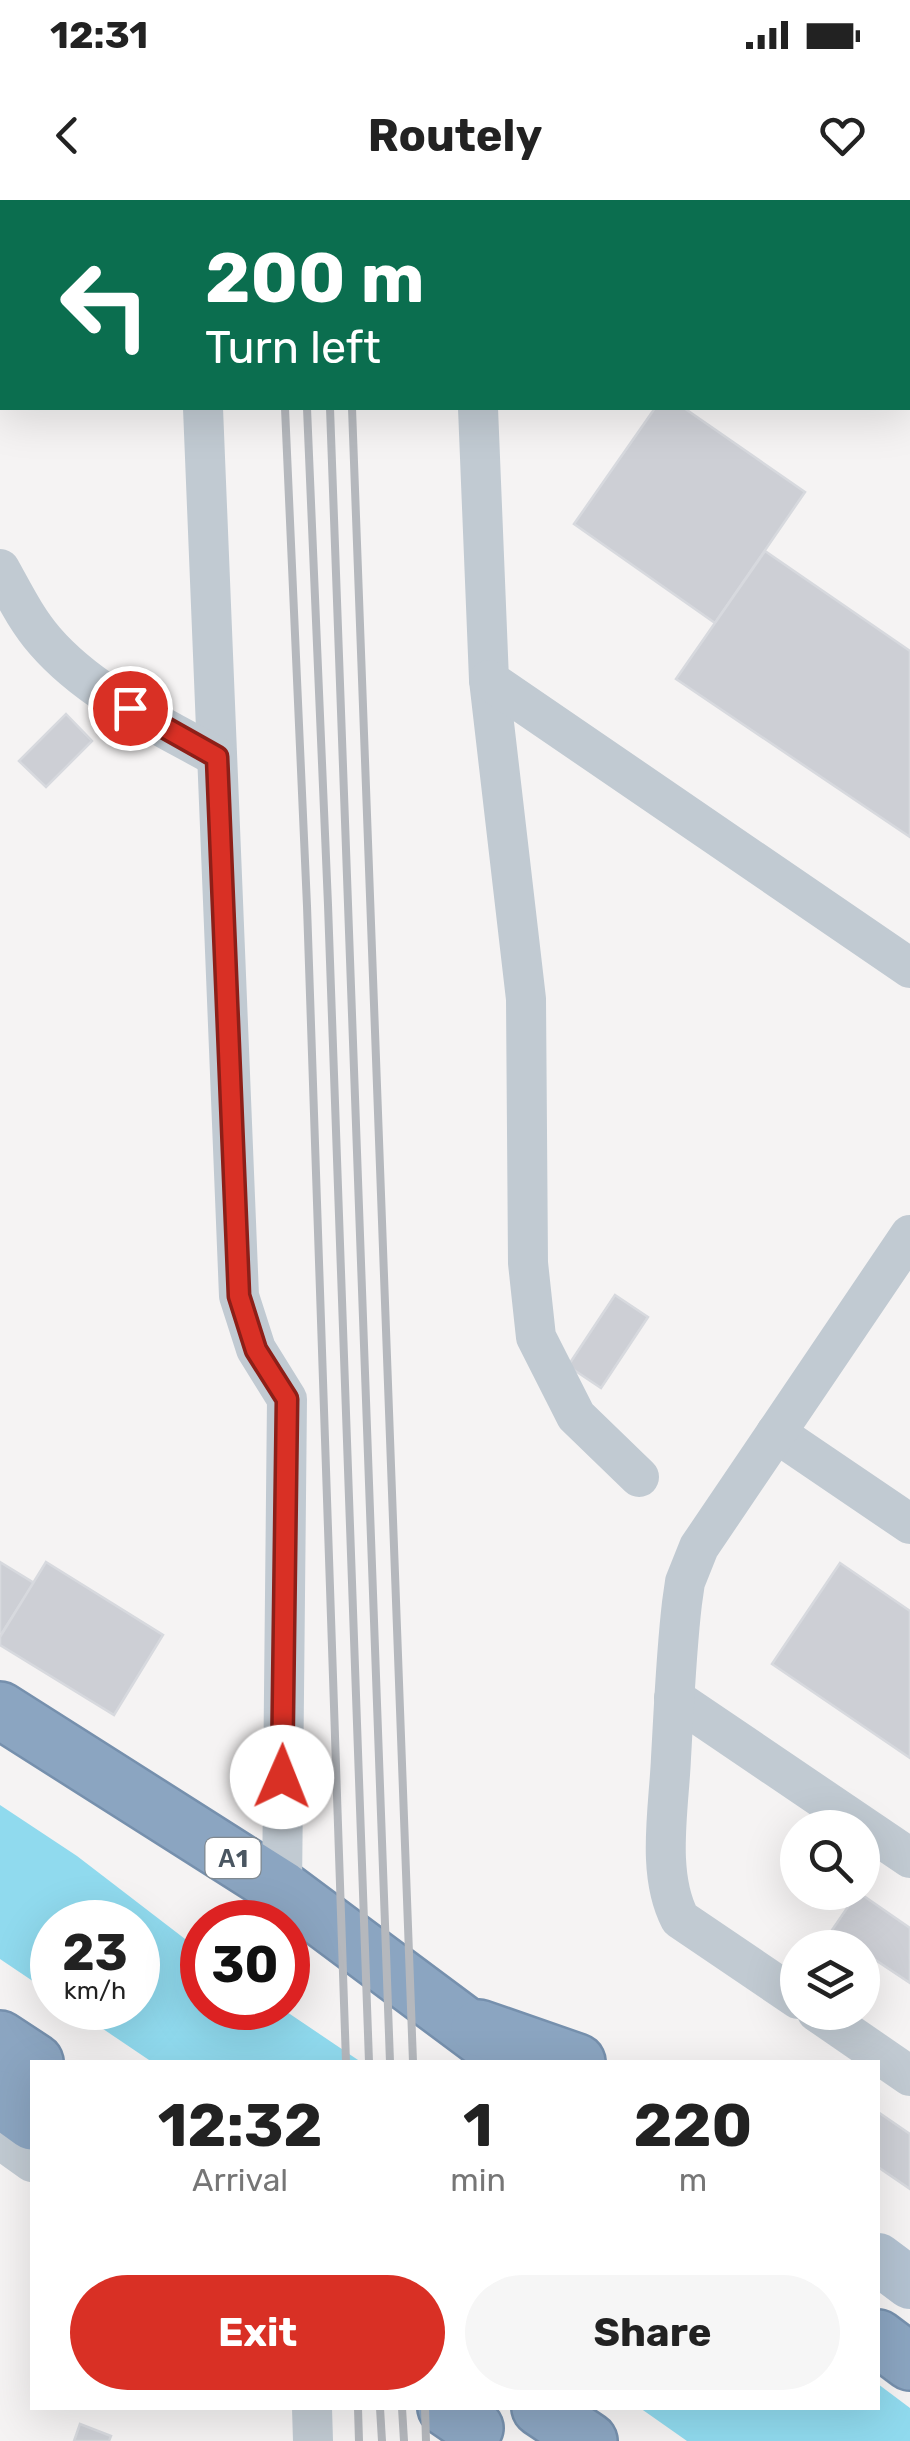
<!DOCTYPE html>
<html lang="en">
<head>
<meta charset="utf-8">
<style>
	:root { --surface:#fff; --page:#f6f6f6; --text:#222; --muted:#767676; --accent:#d93025 }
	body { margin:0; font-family:Rubik,sans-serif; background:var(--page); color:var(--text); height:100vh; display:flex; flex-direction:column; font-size:38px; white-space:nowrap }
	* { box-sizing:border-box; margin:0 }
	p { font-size:32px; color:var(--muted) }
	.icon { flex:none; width:55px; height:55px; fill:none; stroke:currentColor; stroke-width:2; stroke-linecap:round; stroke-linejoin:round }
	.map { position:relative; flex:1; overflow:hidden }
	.sheet { position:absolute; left:30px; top:1860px; width:850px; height:350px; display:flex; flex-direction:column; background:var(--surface); border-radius:0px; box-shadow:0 10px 40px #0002 }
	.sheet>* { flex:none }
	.banner { position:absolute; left:0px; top:0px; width:910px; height:210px; box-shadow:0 10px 40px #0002; background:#0b6e4f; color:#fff; overflow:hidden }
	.tools { position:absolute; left:780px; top:1610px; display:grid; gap:20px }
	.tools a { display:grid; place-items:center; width:100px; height:100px; border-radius:50%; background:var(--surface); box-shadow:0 10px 40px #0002; font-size:50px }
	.speed { position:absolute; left:30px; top:1700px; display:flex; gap:20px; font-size:50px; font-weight:700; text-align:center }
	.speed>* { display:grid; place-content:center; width:130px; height:130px; border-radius:50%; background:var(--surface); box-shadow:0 10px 40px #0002; line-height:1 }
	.speed small { font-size:25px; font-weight:400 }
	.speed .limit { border:15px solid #d22; background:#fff; color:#111 }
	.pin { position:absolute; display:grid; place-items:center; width:85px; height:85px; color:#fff; margin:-42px; border:5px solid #fff; border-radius:50%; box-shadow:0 2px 10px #0007 }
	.me { position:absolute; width:110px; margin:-55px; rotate:1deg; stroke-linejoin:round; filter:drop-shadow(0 0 8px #0008) }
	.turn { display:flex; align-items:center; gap:35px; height:210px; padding:0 40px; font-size:45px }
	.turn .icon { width:130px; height:130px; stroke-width:2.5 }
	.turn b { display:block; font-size:70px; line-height:85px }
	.eta { display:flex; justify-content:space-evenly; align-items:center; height:170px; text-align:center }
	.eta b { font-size:60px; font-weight:700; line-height:70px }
	.primary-button { display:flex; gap:20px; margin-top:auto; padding:20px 40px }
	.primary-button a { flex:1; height:115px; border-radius:60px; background:var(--accent); color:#fff; font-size:40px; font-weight:700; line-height:115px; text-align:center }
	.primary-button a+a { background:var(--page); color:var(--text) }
	.status { display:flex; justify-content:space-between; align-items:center; height:70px; padding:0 50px; background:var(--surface); direction:ltr }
	.status svg { height:28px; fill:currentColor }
	header { display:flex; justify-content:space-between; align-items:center; height:130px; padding:0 40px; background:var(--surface); font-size:45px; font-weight:700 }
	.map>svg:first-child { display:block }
</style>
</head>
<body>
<div class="status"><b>12:31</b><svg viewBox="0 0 49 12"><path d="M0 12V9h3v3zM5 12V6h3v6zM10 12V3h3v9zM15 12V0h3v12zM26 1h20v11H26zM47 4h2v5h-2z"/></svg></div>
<header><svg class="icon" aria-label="back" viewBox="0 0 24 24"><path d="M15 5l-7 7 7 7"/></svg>Routely<svg class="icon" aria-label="heart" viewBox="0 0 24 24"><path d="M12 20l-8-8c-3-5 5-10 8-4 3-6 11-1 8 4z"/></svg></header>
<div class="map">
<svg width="910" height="2241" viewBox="0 0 910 2241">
	<rect width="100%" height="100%" fill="#f5f3f3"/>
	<g fill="#90daee">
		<polygon points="0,1605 77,1656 202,1752 202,1808 281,1808 361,1862 152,1862 72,1808 138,1808 138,1722 52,1722 52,1794 0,1759"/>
		<polygon points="878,2184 910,2208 910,2241 687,2241 640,2208 878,2208"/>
	</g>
	<g fill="#cdcfd5" stroke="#d7d9de" stroke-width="2.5">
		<polygon points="655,208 684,208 805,292 715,423 574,324"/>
		<polygon points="765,351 910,451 910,637 676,479"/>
		<polygon points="66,514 92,541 46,587 19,561"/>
		<polygon points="615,1095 648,1117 601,1188 568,1166"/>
		<polygon points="0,1362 34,1383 2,1433 0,1432"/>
		<polygon points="46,1362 163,1435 114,1515 0,1445 0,1437"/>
		<polygon points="840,1363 910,1411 910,1558 772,1464"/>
		<polygon points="858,1692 910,1728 910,1783 862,1751 862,1748 832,1730"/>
		<polygon points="878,1912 910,1934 910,1989 878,1967"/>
		<polygon points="80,2224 111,2236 109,2241 74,2241"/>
	</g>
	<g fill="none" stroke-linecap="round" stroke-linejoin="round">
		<defs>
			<g id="highway">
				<polyline points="0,1510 282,1689 514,1862"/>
				<polyline points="479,1828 577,1862"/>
				<polyline points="0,1839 35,1862"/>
				<polyline points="0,1899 32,1922"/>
				<polyline points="878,2138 910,2162"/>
				<polyline points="446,2208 475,2228"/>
				<polyline points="540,2208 589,2241"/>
			</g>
		</defs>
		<use href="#highway" stroke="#7690ad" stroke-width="60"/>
		<g stroke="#c1cad2" stroke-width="40">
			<polyline points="195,0 195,2"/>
			<polyline points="635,0 639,2"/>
			<polyline points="473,2 473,0"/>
			<polyline points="908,185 910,187"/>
			<polyline points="203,208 239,1096 256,1149 287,1199 282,1689"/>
			<polyline points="478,208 489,480 526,799 528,1063 536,1137 576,1216 639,1277"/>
			<path d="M 0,369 C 14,394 26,419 45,441 C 90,493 158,524 217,557"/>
			<polyline points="489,480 910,768"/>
			<polyline points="776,1233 910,1324"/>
			<polyline points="674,1498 910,1658"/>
			<path d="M 798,1799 L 680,1719 C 656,1673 669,1608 671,1558 C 674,1506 676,1454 682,1403 L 685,1382 L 699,1347 L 910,1035"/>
			<polyline points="817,1812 910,1876"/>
			<polyline points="0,1939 32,1962"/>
			<polyline points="312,2208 313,2241"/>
		</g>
		<polyline stroke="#b3c2d1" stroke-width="52" points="878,2059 910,2083"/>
		<use href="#highway" stroke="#8ba5c1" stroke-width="55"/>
		<g stroke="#b5b8bd" stroke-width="8">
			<polyline points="275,0 275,2"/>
			<polyline points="344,0 344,2"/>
			<polyline points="314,2 315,0"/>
			<polyline points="285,208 307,706 346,1862"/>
			<polyline points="307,208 328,705 369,1862"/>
			<polyline points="330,208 390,1862"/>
			<polyline points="352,208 413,1862"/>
			<polyline points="358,2208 359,2241"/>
			<polyline points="380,2208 382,2241"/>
			<polyline points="402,2208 404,2241"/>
			<polyline points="425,2208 426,2241"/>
		</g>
	</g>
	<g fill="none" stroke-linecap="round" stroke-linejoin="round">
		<defs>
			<polyline id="route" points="130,508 217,557 239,1096 256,1150 287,1199 282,1577"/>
		</defs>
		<use href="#route" stroke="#8d1f18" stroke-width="25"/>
		<use href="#route" stroke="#d93025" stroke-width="18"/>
	</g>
	<g text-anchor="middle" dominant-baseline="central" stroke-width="10" stroke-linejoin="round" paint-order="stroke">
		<rect fill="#fff" stroke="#808990" stroke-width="2.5" x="205.5" y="1638" width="55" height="40" rx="8"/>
		<g font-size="25" font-weight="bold" fill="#4a5661">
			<text x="233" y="1658">Α1</text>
		</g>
	</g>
</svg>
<div class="tools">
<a><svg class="icon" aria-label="search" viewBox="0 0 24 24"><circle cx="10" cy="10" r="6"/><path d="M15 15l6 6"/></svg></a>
<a><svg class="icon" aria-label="layers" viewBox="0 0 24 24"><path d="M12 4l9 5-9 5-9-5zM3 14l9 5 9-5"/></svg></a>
</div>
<div class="speed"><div>23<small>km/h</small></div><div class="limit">30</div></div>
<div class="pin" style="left:130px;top:508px;background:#d93025"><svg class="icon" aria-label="arrive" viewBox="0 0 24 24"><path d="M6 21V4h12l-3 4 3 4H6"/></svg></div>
<svg class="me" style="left:282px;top:1577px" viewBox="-20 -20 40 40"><circle r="19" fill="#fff"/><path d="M0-13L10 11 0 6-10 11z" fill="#d93025"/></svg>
<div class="banner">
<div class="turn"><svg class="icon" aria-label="left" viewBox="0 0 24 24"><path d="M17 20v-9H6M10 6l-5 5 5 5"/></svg><div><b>200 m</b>Turn left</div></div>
</div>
<section class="sheet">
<div class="eta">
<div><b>12:32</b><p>Arrival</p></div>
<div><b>1</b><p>min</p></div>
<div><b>220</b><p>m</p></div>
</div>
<div class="primary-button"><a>Exit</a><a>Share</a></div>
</section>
</div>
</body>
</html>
